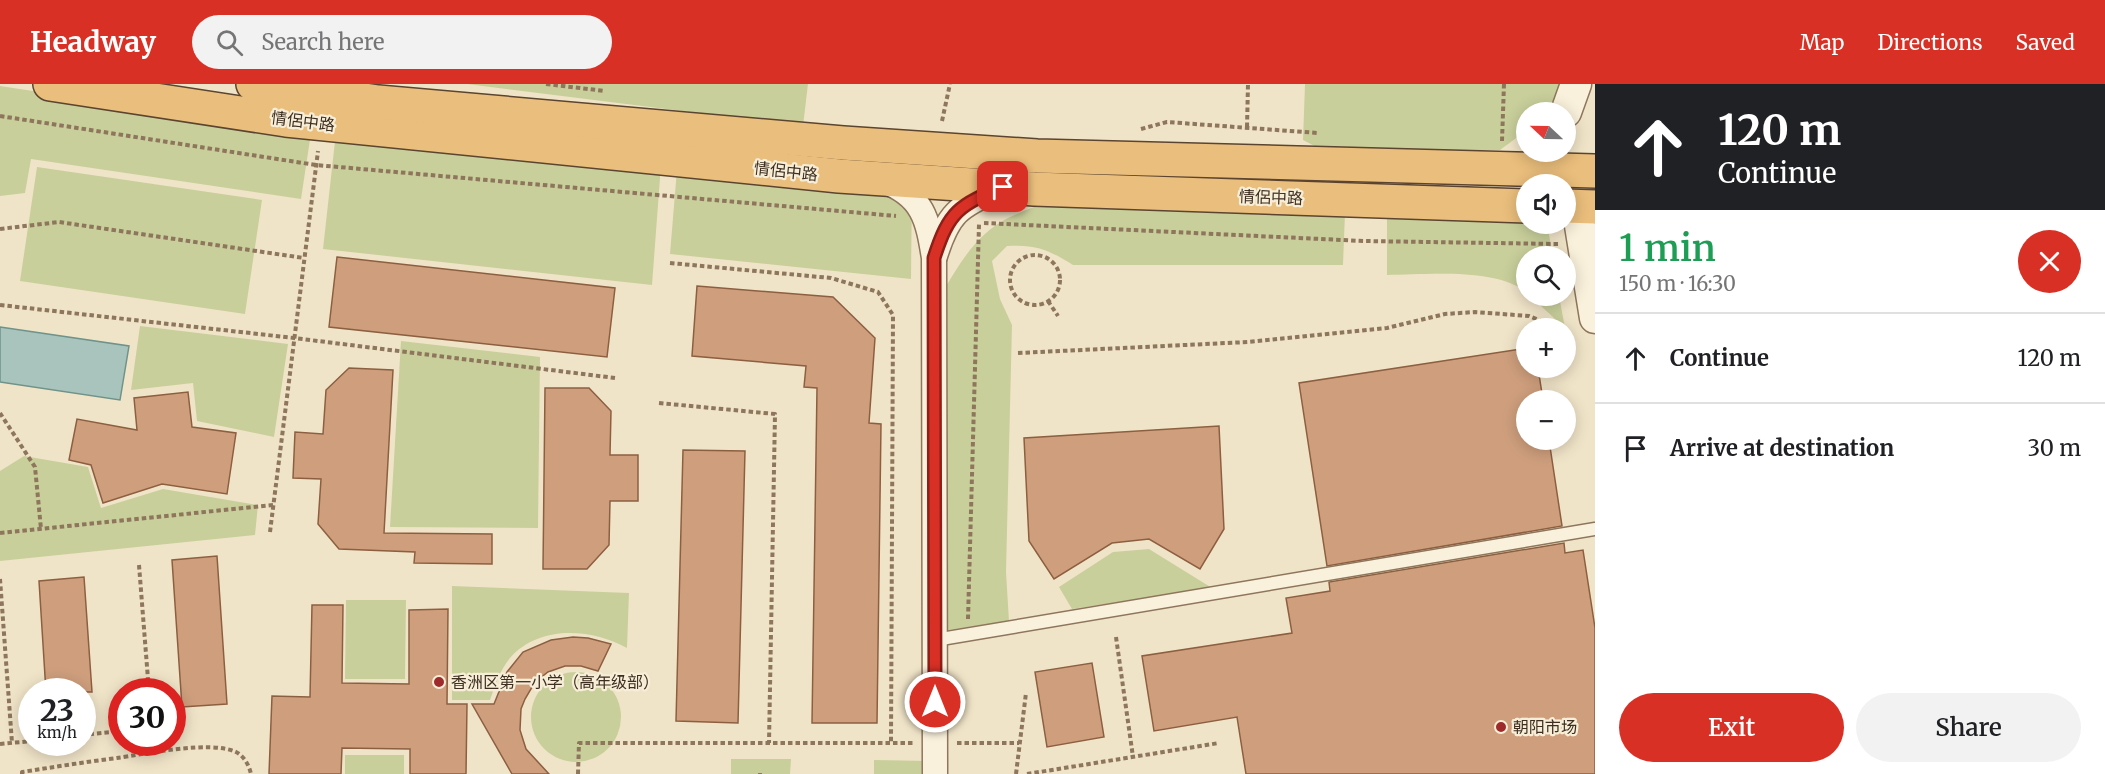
<!DOCTYPE html>
<html lang="en">
<head>
<meta charset="utf-8">
<style>
	:root { --surface:#fff; --page:#f2f2f2; --text:#202124; --muted:#757577; --line:#e0e0e0; --accent:#d93025 }
	body { margin:0; font-family:Merriweather,"Noto Sans SC",serif; background:var(--page); color:var(--text); height:100vh; display:flex; flex-direction:column; font-size:22px; white-space:nowrap }
	* { box-sizing:border-box; margin:0 }
	p { font-size:20px; color:var(--muted) }
	.icon { flex:none; width:33px; height:33px; fill:none; stroke:currentColor; stroke-width:2; stroke-linecap:round; stroke-linejoin:round }
	.map { position:relative; flex:1; overflow:hidden }
	.details { display:flex; flex-direction:column; background:var(--surface); width:510px }
	.details>* { flex:none }
	.banner { background:#202124; color:#fff; overflow:hidden }
	.needle { width:39px; rotate:292deg }
	.controls { position:absolute; left:1516px; top:18px; display:grid; gap:12px }
	.controls a { display:grid; place-items:center; width:60px; height:60px; border-radius:50%; background:var(--surface); box-shadow:0 3px 15px #0003; font-size:30px }
	.speed { position:absolute; left:18px; top:594px; display:flex; gap:12px; font-size:30px; font-weight:700; text-align:center }
	.speed>* { display:grid; place-content:center; width:78px; height:78px; border-radius:50%; background:var(--surface); box-shadow:0 3px 15px #0003; line-height:1 }
	.speed small { font-size:15px; font-weight:400 }
	.speed .limit { border:9px solid #d22; background:#fff; color:#111 }
	.pin { position:absolute; display:grid; place-items:center; width:51px; height:51px; color:#fff; margin:-26px; border-radius:12px; box-shadow:0 3px 9px #0006 }
	.me { position:absolute; width:66px; margin:-33px; rotate:0deg; stroke-linejoin:round; filter:drop-shadow(0 0 4px #0008) }
	.turn { display:flex; align-items:center; gap:21px; height:126px; padding:0 24px; font-size:27px }
	.turn .icon { width:78px; height:78px; stroke-width:2.5 }
	.turn b { display:block; font-size:42px; line-height:51px }
	.round { display:grid; place-items:center; flex:none; width:63px; height:63px; border-radius:32px; background:var(--page) }
	.headline { display:flex; align-items:center; justify-content:space-between; height:102px; padding:0 24px }
	h1 { font-size:36px; font-weight:600; line-height:45px; color:#1e9e55 }
	.action { display:flex; gap:12px; margin-top:auto; padding:12px 24px }
	.action a { flex:1; height:69px; border-radius:36px; background:var(--accent); color:#fff; font-size:24px; font-weight:600; line-height:69px; text-align:center }
	.action a+a { background:var(--page); color:var(--text) }
	ul { padding:0; list-style:none }
	li { display:flex; align-items:center; gap:18px; height:90px; padding:0 24px; border-top:2px solid var(--line) }
	li div { flex:1 }
	li b { display:block; font-size:22px }
	li em { font-style:normal }
	header { display:flex; align-items:center; gap:36px; box-sizing:border-box; height:84px; padding:0 30px; background:var(--accent); color:#fff }
	header strong { font-size:28px }
	nav { display:flex; gap:33px; margin-inline-start:auto; font-size:21px }
	.search { width:420px; height:54px; background:var(--page); display:flex; align-items:center; gap:15px; box-sizing:border-box; padding:0 21px; border-radius:33px; color:var(--muted); font-size:22px }
	main { display:flex; flex:1; min-height:0 }
	.map>svg:first-child { display:block }
</style>
</head>
<body>
<header>
<strong>Headway</strong>
<div class="search"><svg class="icon" aria-label="search" viewBox="0 0 24 24"><circle cx="10" cy="10" r="6"/><path d="M15 15l6 6"/></svg>Search here</div>
<nav><a>Map</a><a>Directions</a><a>Saved</a></nav>
</header>
<main>
<div class="map">
<svg width="1595" height="690" viewBox="0 0 1595 690">
	<rect width="100%" height="100%" fill="#f0e4c8"/>
	<g fill="#c9cf9b">
		<polygon points="467,0 808,0 803,42"/>
		<polygon points="1305,0 1564,0 1564,19 1551,28 1527,28 1527,46 1500,66 1328,69 1303,56"/>
		<polygon points="0,2 311,49 301,115 31,75 25,109 0,112"/>
		<polygon points="336,48 661,81 652,201 323,165"/>
		<polygon points="37,83 262,116 245,230 20,197"/>
		<polygon points="677,85 912,105 911,195 670,170"/>
		<path d="M 1055,115 L 1345,129 L 1343,181 L 1073,181 C 1049,166 1036,160 1007,162 L 992,177 L 1000,215 L 1012,241 L 1006,488 L 1009,537 L 941,547 L 944,206 C 960,178 978,149 1008,134 C 1023,127 1039,121 1055,115 Z"/>
		<path d="M 1387,125 L 1527,127 L 1527,140 L 1547,140 L 1553,172 L 1527,172 L 1527,209 C 1497,183 1425,191 1387,191 Z"/>
		<polygon points="1530,212 1559,212 1565,244"/>
		<polygon points="140,242 288,260 274,353 197,337 193,299 131,306"/>
		<polygon points="401,257 540,273 538,444 390,443"/>
		<polygon points="24,372 88,383 101,424 163,405 258,421 255,451 0,477 0,387"/>
		<polygon points="1149,465 1212,504 1072,525 1059,503 1113,468"/>
		<path d="M 452,502 L 629,509 L 627,564 C 591,544 539,541 510,574 C 500,586 495,602 490,616 L 452,616 Z"/>
		<polygon points="346,516 406,516 405,595 345,595"/>
		<circle cx="576" cy="633" r="45"/>
		<rect x="345" y="671" width="59" height="19"/>
		<polygon points="731,675 791,675 790,690 731,690"/>
		<polygon points="874,676 931,677 931,690 874,690"/>
	</g>
	<polygon fill="#a9c4bc" stroke="#6f938a" stroke-width="1.5" points="0,243 129,262 120,316 0,298"/>
	<g fill="#cf9f7d" stroke="#8d5f41" stroke-width="1.5">
		<polygon points="337,173 615,204 607,273 329,243"/>
		<polygon points="697,202 833,213 875,254 869,339 881,340 877,639 812,639 817,304 804,303 806,282 692,272"/>
		<polygon points="1527,264 1527,284 1538,284 1543,316 1527,316 1527,356 1549,356 1562,442 1327,482 1299,299"/>
		<polygon points="349,284 393,286 384,449 492,450 492,480 414,479 415,468 339,465 318,440 321,395 293,394 295,348 323,350 326,306"/>
		<polygon points="545,304 589,304 611,327 610,371 638,371 638,417 610,417 609,461 587,485 543,485"/>
		<polygon points="188,308 192,343 236,349 227,410 162,400 103,419 91,381 69,376 77,335 137,346 134,314"/>
		<polygon points="1219,342 1224,445 1200,485 1149,455 1112,459 1054,495 1029,457 1024,354"/>
		<polygon points="683,366 745,367 738,639 676,637"/>
		<polygon points="1564,459 1565,469 1583,466 1595,544 1595,690 1246,690 1237,633 1154,647 1142,572 1292,549 1286,514 1330,507 1329,498"/>
		<polygon points="217,472 227,620 182,623 172,476"/>
		<polygon points="84,493 92,608 46,608 39,497"/>
		<polygon points="312,521 343,521 342,599 409,600 409,526 448,525 447,620 467,620 466,690 410,690 410,665 342,664 341,690 269,690 272,612 310,613"/>
		<polygon points="573,553 588,554 611,560 598,587 581,582 565,582 548,588 535,598 525,615 521,625 520,646 526,665 549,690 512,690 472,620 494,620 507,588 523,568 551,556"/>
		<polygon points="1092,579 1104,653 1047,663 1035,588"/>
	</g>
	<g fill="none" stroke-linecap="round" stroke-linejoin="round">
		<defs>
			<polyline id="service" points="935,556 1595,445"/>
			<g id="minor">
				<path d="M 883,97 C 923,111 928,136 934,174 L 935,690"/>
				<path d="M 935,172 C 948,130 958,122 998,105"/>
			</g>
			<g id="tertiary">
				<polyline points="1566,28 1576,0"/>
				<polyline points="1577,123 1595,234"/>
			</g>
			<g id="trunk">
				<polyline points="50,0 286,36 839,92 1034,105 1527,122"/>
				<polyline points="253,0 378,18 843,59 1037,72 1595,87"/>
				<polyline points="1566,122 1595,123"/>
			</g>
		</defs>
		<use href="#service" stroke="#8d765c" stroke-width="15"/>
		<use href="#minor" stroke="#8d765c" stroke-width="27"/>
		<use href="#tertiary" stroke="#8d765c" stroke-width="33"/>
		<use href="#trunk" stroke="#5b4430" stroke-width="36"/>
		<g stroke="#8d765c" stroke-width="4" stroke-dasharray="4.5 3" stroke-linecap="butt">
			<polyline points="546,0 605,7"/>
			<polyline points="0,32 316,81 896,132"/>
			<polyline points="942,37 950,0"/>
			<polyline points="1247,43 1248,0"/>
			<polyline points="1141,45 1167,38 1318,49"/>
			<polyline points="1502,57 1504,0"/>
			<polyline points="984,139 1363,157 1558,160"/>
			<polyline points="0,145 59,138 304,174"/>
			<circle cx="1035" cy="196" r="25"/>
			<polyline points="670,179 831,194 878,208 893,231 891,659"/>
			<polyline points="1048,217 1058,232"/>
			<polyline points="0,221 294,254 615,294"/>
			<polyline points="1018,269 1248,258 1387,244 1445,230 1475,228 1529,232 1546,239"/>
			<polyline points="659,319 775,330 769,659"/>
			<polyline points="0,329 35,383 41,445"/>
			<polyline points="270,448 318,67"/>
			<polyline points="0,449 273,421"/>
			<polyline points="139,481 149,608"/>
			<polyline points="0,495 12,659"/>
			<polyline points="968,535 979,140"/>
			<polyline points="1116,553 1133,673"/>
			<polyline points="82,651 122,647"/>
			<polyline points="957,659 1019,659"/>
			<polyline points="0,660 32,657"/>
			<path d="M 22,690 L 22,688 C 54,683 85,678 117,674 C 146,670 210,656 236,668 C 244,672 249,681 251,690"/>
			<polyline points="578,690 579,659 913,659"/>
			<polyline points="760,690 760,689"/>
			<polyline points="1016,690 1026,609"/>
			<polyline points="1027,690 1219,659"/>
		</g>
		<use href="#service" stroke="#faf1dc" stroke-width="12"/>
		<use href="#minor" stroke="#faf1dc" stroke-width="24"/>
		<use href="#tertiary" stroke="#faf1dc" stroke-width="30"/>
		<use href="#trunk" stroke="#eabe7c" stroke-width="33"/>
	</g>
	<g fill="none" stroke-linecap="round" stroke-linejoin="round">
		<defs>
			<path id="route" d="M 935,618 L 934,174 C 949,127 959,121 1003,103"/>
		</defs>
		<use href="#route" stroke="#8d1f18" stroke-width="15"/>
		<use href="#route" stroke="#d93025" stroke-width="10"/>
	</g>
	<g fill="#9e2a2b" stroke="#f7eed8" stroke-width="2">
		<circle cx="439" cy="598" r="6"/>
		<circle cx="1501" cy="643" r="6"/>
	</g>
	<g text-anchor="middle" dominant-baseline="central" stroke-width="4.5" stroke-linejoin="round" paint-order="stroke">
		<g font-size="16" fill="#3d2e20" stroke="#f7eed8">
			<text transform="translate(303 37) rotate(7)">情侶中路</text>
			<text transform="translate(786 87) rotate(6)">情侶中路</text>
			<text transform="translate(1271 113) rotate(2)">情侶中路</text>
		</g>
		<g font-size="16" fill="#3d2e20" stroke="#f7eed8" text-anchor="start">
			<text x="451" y="598">香洲区第一小学（高年级部）</text>
			<text x="1513" y="643">朝阳市场</text>
		</g>
	</g>
</svg>
<div class="controls">
<a><svg class="needle" viewBox="-14 -14 28 28"><path d="M0-13l5 13h-10z" fill="#e53935"/><path d="M0 13l5-13h-10z" fill="#757577"/></svg></a>
<a><svg class="icon" aria-label="sound" viewBox="0 0 24 24"><path d="M4 9h4l5-4v14l-5-4H4zM17 9q2 3 0 6"/></svg></a>
<a><svg class="icon" aria-label="search" viewBox="0 0 24 24"><circle cx="10" cy="10" r="6"/><path d="M15 15l6 6"/></svg></a>
<a>+</a>
<a>−</a>
</div>
<div class="speed"><div>23<small>km/h</small></div><div class="limit">30</div></div>
<div class="pin" style="left:1003px;top:103px;background:#d93025"><svg class="icon" aria-label="arrive" viewBox="0 0 24 24"><path d="M6 21V4h12l-3 4 3 4H6"/></svg></div>
<svg class="me" style="left:935px;top:618px" viewBox="-20 -20 40 40"><circle r="17" fill="#d93025" stroke="#fff" stroke-width="3"/><path d="M0-11L8 9 0 5-8 9z" fill="#fff"/></svg>
</div>
<section class="details">
<div class="banner">
<div class="turn"><svg class="icon" aria-label="ahead" viewBox="0 0 24 24"><path d="M12 20V5M6 11l6-6 6 6"/></svg><div><b>120 m</b>Continue</div></div>
</div>
<div class="headline"><div><h1>1 min</h1><p>150 m · 16:30</p></div><a class="round" style="background:#d93025;color:#fff"><svg class="icon" aria-label="close" viewBox="0 0 24 24"><path d="M6 6l12 12M18 6L6 18"/></svg></a></div>
<ul>
<li><svg class="icon" aria-label="ahead" viewBox="0 0 24 24"><path d="M12 20V5M6 11l6-6 6 6"/></svg><div><b>Continue</b></div><em>120 m</em></li>
<li><svg class="icon" aria-label="arrive" viewBox="0 0 24 24"><path d="M6 21V4h12l-3 4 3 4H6"/></svg><div><b>Arrive at destination</b></div><em>30 m</em></li>
</ul>
<div class="action"><a>Exit</a><a>Share</a></div>
</section>
</main>
</body>
</html>
